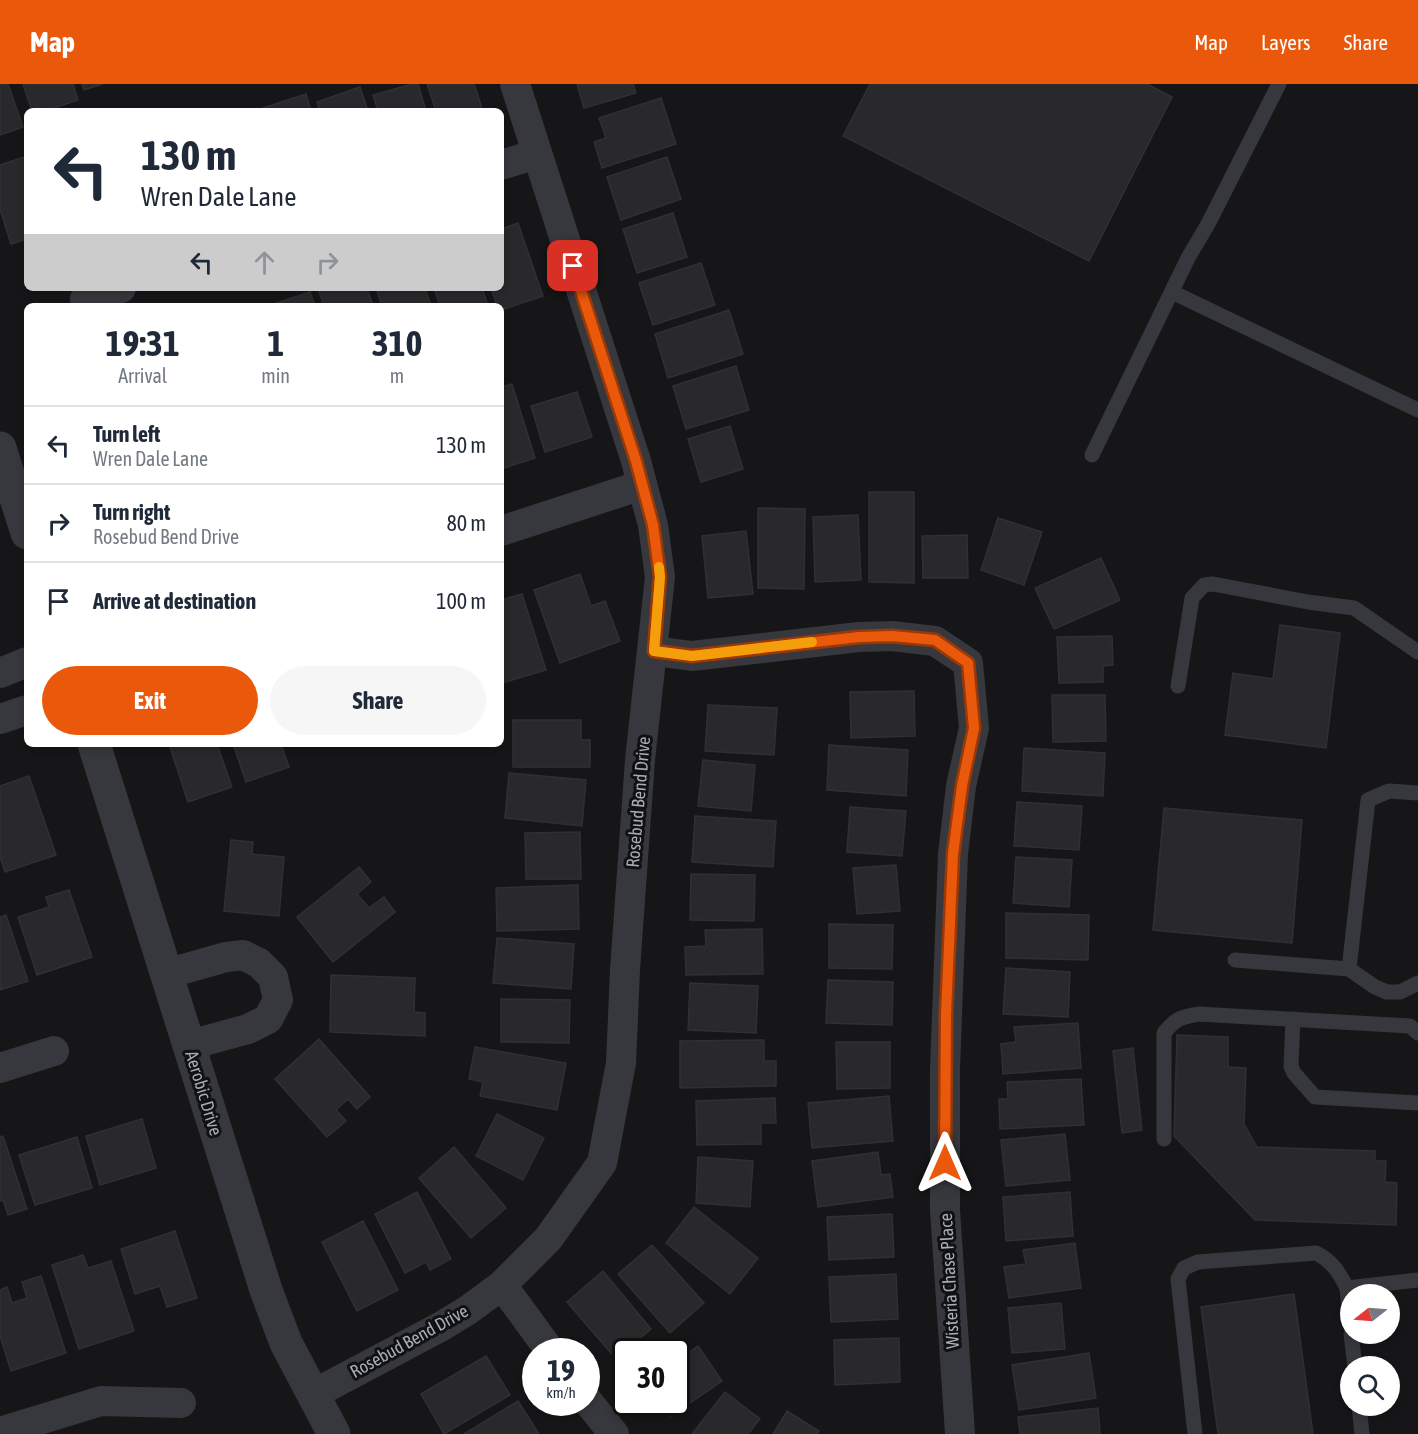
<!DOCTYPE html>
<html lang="en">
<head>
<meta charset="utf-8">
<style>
	:root { --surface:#fff; --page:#f6f6f7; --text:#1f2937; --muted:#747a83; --line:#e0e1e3; --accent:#ea580c }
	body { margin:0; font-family:"Asap Condensed",sans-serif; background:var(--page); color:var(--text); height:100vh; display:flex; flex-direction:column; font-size:22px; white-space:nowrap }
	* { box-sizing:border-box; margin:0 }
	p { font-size:20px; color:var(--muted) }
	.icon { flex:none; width:33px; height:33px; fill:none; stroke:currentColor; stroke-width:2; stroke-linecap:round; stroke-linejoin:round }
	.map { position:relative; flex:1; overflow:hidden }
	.panel { position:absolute; left:24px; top:219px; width:480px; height:444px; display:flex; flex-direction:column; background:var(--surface); border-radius:9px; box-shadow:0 3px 9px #0003 }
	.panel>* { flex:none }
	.guide { position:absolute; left:24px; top:24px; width:480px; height:183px; border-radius:9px; box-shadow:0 3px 9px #0003; background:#fff; color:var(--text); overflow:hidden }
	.needle { width:39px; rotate:253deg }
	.fabs { position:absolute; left:1340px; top:1200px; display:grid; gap:12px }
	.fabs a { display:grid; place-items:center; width:60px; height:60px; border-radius:50%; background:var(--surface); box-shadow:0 3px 9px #0003; font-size:30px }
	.speed { position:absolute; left:522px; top:1254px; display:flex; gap:12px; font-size:30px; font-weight:700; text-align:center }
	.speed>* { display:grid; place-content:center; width:78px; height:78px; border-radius:50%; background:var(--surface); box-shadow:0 3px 9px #0003; line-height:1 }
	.speed small { font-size:15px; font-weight:400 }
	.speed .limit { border:3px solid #111; border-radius:9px; background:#fff; color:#111 }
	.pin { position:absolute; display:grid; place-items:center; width:51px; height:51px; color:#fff; margin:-26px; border-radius:12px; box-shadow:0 3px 9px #0006 }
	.me { position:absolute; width:66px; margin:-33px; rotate:0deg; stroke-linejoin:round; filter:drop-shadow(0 0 4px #0008) }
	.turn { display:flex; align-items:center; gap:21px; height:126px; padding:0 18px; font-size:27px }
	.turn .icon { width:78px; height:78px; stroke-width:2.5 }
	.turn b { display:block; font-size:42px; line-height:51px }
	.lanes { display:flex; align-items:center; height:57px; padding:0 18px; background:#0003; justify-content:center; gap:30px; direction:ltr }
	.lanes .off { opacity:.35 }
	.eta { display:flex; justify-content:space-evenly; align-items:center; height:102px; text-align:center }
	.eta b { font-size:36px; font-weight:700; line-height:42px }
	.button { display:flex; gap:12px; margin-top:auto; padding:12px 18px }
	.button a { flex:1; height:69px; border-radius:36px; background:var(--accent); color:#fff; font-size:24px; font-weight:700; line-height:69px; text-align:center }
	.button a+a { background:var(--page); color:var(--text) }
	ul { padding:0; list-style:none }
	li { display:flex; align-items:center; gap:18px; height:78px; padding:0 18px; border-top:2px solid var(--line) }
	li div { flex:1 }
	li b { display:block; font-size:22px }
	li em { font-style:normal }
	header { display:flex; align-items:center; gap:36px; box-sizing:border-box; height:84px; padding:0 30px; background:var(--accent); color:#fff }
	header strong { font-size:28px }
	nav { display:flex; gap:33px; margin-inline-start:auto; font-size:21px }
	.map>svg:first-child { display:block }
</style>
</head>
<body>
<header>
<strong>Map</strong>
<nav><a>Map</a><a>Layers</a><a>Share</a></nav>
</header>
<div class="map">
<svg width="1418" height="1350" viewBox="0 0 1418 1350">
	<rect width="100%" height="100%" fill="#161618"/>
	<g fill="#29292c" stroke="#303034" stroke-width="1.5">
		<polygon points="0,0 8,0 23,43 0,51"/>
		<polygon points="23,0 73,0 78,16 45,27 32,27"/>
		<polygon points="82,0 103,0 84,6"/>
		<polygon points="412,0 418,0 426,27 378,27 373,11"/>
		<polygon points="427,0 474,0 483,27 436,27"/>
		<polygon points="577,0 633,0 636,9 584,24"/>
		<polygon points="870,0 1147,0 1172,13 1089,177 843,52"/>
		<polygon points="360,3 368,27 320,27 317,18"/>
		<polygon points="306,10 311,27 264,27 263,24"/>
		<polygon points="661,14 676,60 602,84 594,58 606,54 599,34"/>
		<polygon points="27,72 27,155 11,160 0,125 0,81"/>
		<polygon points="667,73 681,115 621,136 607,93"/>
		<polygon points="673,129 687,173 637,189 623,145"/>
		<polygon points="518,139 543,212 501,226 501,222 497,222 491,204 501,204 501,145"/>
		<polygon points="701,179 715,221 653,241 639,199"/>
		<polygon points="318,204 367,204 373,222 324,222"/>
		<polygon points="376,204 425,204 431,222 382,222"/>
		<polygon points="434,204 482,204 488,222 440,222"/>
		<polygon points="310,208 315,222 268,222"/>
		<polygon points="729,226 743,270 668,294 655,250"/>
		<polygon points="736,282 749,326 686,345 673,302"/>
		<polygon points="512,300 535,374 501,385 501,303"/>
		<polygon points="577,308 592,353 545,368 531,322"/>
		<polygon points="730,342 743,385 701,398 688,355"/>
		<polygon points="869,408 914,408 914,499 869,498"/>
		<polygon points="758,424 805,425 804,505 758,504"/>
		<polygon points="858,431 861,496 815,498 813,433"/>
		<polygon points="998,434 1042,448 1024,501 981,486"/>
		<polygon points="746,447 753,510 708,514 702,452"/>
		<polygon points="967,451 968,494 923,494 922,452"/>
		<polygon points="1101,474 1120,516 1054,545 1035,504"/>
		<polygon points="580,490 591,522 605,517 620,557 560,579 534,506"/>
		<polygon points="522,510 546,586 502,599 501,516"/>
		<polygon points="1280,541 1340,549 1326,664 1225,651 1233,589 1273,595"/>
		<polygon points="1112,552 1113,581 1103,582 1103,598 1059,599 1057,553"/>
		<polygon points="914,607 915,652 851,654 850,608"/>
		<polygon points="1052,611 1105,611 1106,657 1053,658"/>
		<polygon points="708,621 777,624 774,671 705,667"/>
		<polygon points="513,636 581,636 581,656 590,656 590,683 513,683"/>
		<polygon points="169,660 217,660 232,703 188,718"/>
		<polygon points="233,660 281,660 289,683 246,698"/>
		<polygon points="829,661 908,666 906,712 827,706"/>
		<polygon points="1024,664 1105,669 1103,712 1022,707"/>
		<polygon points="703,676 755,681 751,727 698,722"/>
		<polygon points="509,689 586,696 582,742 505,734"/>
		<polygon points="29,692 56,771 5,788 0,773 0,702"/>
		<polygon points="1017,718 1082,722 1079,766 1014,762"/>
		<polygon points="850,723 906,727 902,772 847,768"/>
		<polygon points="1164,724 1302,736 1292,859 1153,846"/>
		<polygon points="695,732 776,737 773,783 692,778"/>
		<polygon points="580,748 581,795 526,795 525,749"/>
		<polygon points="231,756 253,758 252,770 284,773 279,832 224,827"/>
		<polygon points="1016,773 1072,776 1069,823 1013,819"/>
		<polygon points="896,781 900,827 857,830 853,784"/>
		<polygon points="359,783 371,798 357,810 369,824 384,813 395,828 333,878 297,833"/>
		<polygon points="691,790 755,791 754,837 690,836"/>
		<polygon points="578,801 579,845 497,847 496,804"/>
		<polygon points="69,806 92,873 37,891 18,833 49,823 46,813"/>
		<polygon points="1006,829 1089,831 1088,876 1006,874"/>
		<polygon points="6,831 28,897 0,906 0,833"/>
		<polygon points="829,840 893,841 892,885 829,884"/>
		<polygon points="762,845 763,890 686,891 685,863 706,862 705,846"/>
		<polygon points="497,854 574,860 571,905 493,899"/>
		<polygon points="1006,884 1070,888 1068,933 1003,930"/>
		<polygon points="331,891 415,894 414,928 425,929 425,952 330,948"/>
		<polygon points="828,896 893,898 892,941 826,939"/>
		<polygon points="690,899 758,902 756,949 688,946"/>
		<polygon points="501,915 570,916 569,959 501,958"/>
		<polygon points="1078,939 1081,984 1003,990 1001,960 1016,958 1014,943"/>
		<polygon points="1177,951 1228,953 1228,983 1246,984 1244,1040 1257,1063 1375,1067 1375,1077 1386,1077 1385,1098 1397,1099 1396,1141 1255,1136 1174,1052"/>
		<polygon points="319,955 370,1013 357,1025 348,1015 336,1026 346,1037 327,1053 275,995"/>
		<polygon points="764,956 764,977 776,977 776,1002 680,1004 680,957"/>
		<polygon points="836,958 890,958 890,1004 837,1005"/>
		<polygon points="475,963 566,979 557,1026 480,1012 483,998 469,995"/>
		<polygon points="1133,964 1142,1046 1122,1049 1113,967"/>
		<polygon points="1081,995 1084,1041 1000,1045 999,1015 1008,1015 1007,998"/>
		<polygon points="889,1012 893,1057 812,1064 808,1019"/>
		<polygon points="775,1014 776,1039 761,1039 761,1060 697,1061 696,1017"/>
		<polygon points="497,1030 544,1054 523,1096 476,1072"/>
		<polygon points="142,1035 156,1084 100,1101 86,1052"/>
		<polygon points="1065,1050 1070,1096 1006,1102 1001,1056"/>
		<polygon points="3,1052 27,1125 8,1131 3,1116 0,1117 0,1053"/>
		<polygon points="77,1053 92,1104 35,1121 19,1071"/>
		<polygon points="454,1063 506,1124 471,1154 419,1094"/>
		<polygon points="878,1068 881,1091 890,1090 893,1113 818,1123 812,1077"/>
		<polygon points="698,1073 753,1077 750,1123 696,1119"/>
		<polygon points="417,1108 451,1175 430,1186 426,1178 405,1189 375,1130"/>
		<polygon points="1070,1108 1073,1152 1006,1157 1003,1113"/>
		<polygon points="694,1123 758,1174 730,1210 666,1159"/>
		<polygon points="892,1130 894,1173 829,1176 827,1133"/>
		<polygon points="363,1137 398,1206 357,1227 322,1158"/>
		<polygon points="175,1147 197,1214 167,1223 160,1202 135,1210 121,1165"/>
		<polygon points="1075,1159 1081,1204 1009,1214 1004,1183 1026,1180 1023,1166"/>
		<polygon points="652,1161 704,1219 670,1249 618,1190"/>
		<polygon points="83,1171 88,1184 111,1177 134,1247 79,1265 52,1181"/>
		<polygon points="603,1187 651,1245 616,1275 567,1218"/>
		<polygon points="896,1190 898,1235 831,1238 829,1193"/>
		<polygon points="41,1192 66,1269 11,1287 0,1252 0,1206 7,1203 12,1219 27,1214 22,1198"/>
		<polygon points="1294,1210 1313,1350 1218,1350 1201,1223"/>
		<polygon points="1061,1219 1065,1265 1012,1269 1008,1224"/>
		<polygon points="899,1254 900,1298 835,1301 834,1256"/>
		<polygon points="698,1262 722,1297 671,1332 661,1318 676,1318 676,1277"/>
		<polygon points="1089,1269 1096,1314 1019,1326 1012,1281"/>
		<polygon points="486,1272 510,1311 444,1350 421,1310"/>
		<polygon points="725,1308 760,1335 748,1350 692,1350"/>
		<polygon points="518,1317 539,1350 464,1350"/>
		<polygon points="1098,1324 1100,1350 1020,1350 1018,1333"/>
		<polygon points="787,1327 819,1347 817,1350 773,1350"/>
	</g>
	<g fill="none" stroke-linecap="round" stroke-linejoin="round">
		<g stroke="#37383d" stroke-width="15">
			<polyline points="1172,208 1418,326"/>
			<polyline points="1092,371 1188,174 1208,140 1279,0"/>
			<polyline points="1178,602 1192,514 1204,501 1213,500 1308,518 1354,524 1418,568"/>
			<polyline points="1235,876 1349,885 1375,903 1387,908 1400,908 1418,899"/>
			<polyline points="1349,885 1368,716 1389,707 1418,709"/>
			<polyline points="1293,935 1291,982 1294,989 1315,1013 1418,1019"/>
			<path d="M 1164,1055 L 1164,949 C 1176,934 1181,933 1199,930 L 1410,942 L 1418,949"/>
			<polyline points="1347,1204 1350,1236"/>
			<polyline points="1351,1250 1355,1282"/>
			<polyline points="1359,1322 1362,1350"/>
			<path d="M 1195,1350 L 1178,1195 L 1184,1184 L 1198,1178 L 1316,1169 C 1332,1177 1339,1188 1347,1204 L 1418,1196"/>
		</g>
		<g stroke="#37383d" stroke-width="30">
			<polyline points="501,81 537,70"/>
			<polyline points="85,215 121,204"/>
			<polyline points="501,447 642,401"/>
			<polyline points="654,567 692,572 859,553 892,552 935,557 968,579 974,644 961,702 953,770 945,985 945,1126 960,1350"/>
			<polyline points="0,589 27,578"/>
			<polyline points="0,635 27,626"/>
			<polyline points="166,890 226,873 243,871 259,879 273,893 278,916 268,935 248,945 189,961"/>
			<polyline points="0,984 54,967"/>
			<polyline points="502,1201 551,1268"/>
			<polyline points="312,1311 442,1242 468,1226 502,1201 548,1155 602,1079 621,979 625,886 640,676 660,493 653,441 636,377 515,0"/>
			<polyline points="586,1315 614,1350"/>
			<polyline points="0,1348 101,1317 181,1319"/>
		</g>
		<g stroke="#37383d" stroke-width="33">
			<polyline points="0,364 27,449"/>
			<polyline points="94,660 266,1206 286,1259 334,1350"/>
		</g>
	</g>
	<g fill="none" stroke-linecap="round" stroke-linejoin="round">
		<defs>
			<polyline id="route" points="573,182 636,377 653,441 660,493 654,567 692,572 859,553 892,552 935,556 968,579 974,644 962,702 953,770 946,930 945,1079"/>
		</defs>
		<use href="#route" stroke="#983908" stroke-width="15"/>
		<use href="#route" stroke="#ea580c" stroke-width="10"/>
		<polyline stroke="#f59e0b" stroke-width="10" points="659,483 660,493 654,567 692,572 812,558"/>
	</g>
	<g text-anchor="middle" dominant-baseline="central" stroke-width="6" stroke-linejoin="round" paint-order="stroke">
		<g font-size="18" fill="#a8adb8" stroke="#111113">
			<text transform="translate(638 718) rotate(-85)">Rosebud Bend Drive</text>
			<text transform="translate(204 1009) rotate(73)">Aerobic Drive</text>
			<text transform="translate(949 1197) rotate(-93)">Wisteria Chase Place</text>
			<text transform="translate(409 1257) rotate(-29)">Rosebud Bend Drive</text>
		</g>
	</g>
</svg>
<div class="fabs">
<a><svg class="needle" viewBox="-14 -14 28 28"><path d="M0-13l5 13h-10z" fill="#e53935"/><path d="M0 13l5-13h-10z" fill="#747a83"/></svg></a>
<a><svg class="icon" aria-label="search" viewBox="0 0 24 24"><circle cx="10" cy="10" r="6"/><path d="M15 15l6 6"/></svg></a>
</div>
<div class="speed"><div>19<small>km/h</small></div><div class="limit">30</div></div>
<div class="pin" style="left:573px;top:182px;background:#d93025"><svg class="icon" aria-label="arrive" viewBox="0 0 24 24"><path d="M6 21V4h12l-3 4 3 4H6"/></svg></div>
<svg class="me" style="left:945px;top:1079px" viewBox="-20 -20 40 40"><path d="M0-17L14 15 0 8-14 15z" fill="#ea580c" stroke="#fff" stroke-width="4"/></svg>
<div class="guide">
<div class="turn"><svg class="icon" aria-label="left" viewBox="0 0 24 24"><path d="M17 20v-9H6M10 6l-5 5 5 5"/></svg><div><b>130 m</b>Wren Dale Lane</div></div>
<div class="lanes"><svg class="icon" aria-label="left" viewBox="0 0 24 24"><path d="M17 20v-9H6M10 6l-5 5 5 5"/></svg><svg class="icon off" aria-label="ahead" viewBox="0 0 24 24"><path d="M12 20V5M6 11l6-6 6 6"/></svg><svg class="icon off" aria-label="right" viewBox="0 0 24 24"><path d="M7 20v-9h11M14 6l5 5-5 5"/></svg></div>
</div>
<section class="panel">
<div class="eta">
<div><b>19:31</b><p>Arrival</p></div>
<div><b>1</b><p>min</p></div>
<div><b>310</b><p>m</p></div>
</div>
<ul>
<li><svg class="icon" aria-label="left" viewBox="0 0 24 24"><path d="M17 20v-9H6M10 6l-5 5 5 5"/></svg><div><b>Turn left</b><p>Wren Dale Lane</p></div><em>130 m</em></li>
<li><svg class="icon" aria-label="right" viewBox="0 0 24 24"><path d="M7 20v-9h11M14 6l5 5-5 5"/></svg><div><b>Turn right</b><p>Rosebud Bend Drive</p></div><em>80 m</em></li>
<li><svg class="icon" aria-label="arrive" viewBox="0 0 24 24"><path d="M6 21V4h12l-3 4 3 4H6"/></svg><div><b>Arrive at destination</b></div><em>100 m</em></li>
</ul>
<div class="button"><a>Exit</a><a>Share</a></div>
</section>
</div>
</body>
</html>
